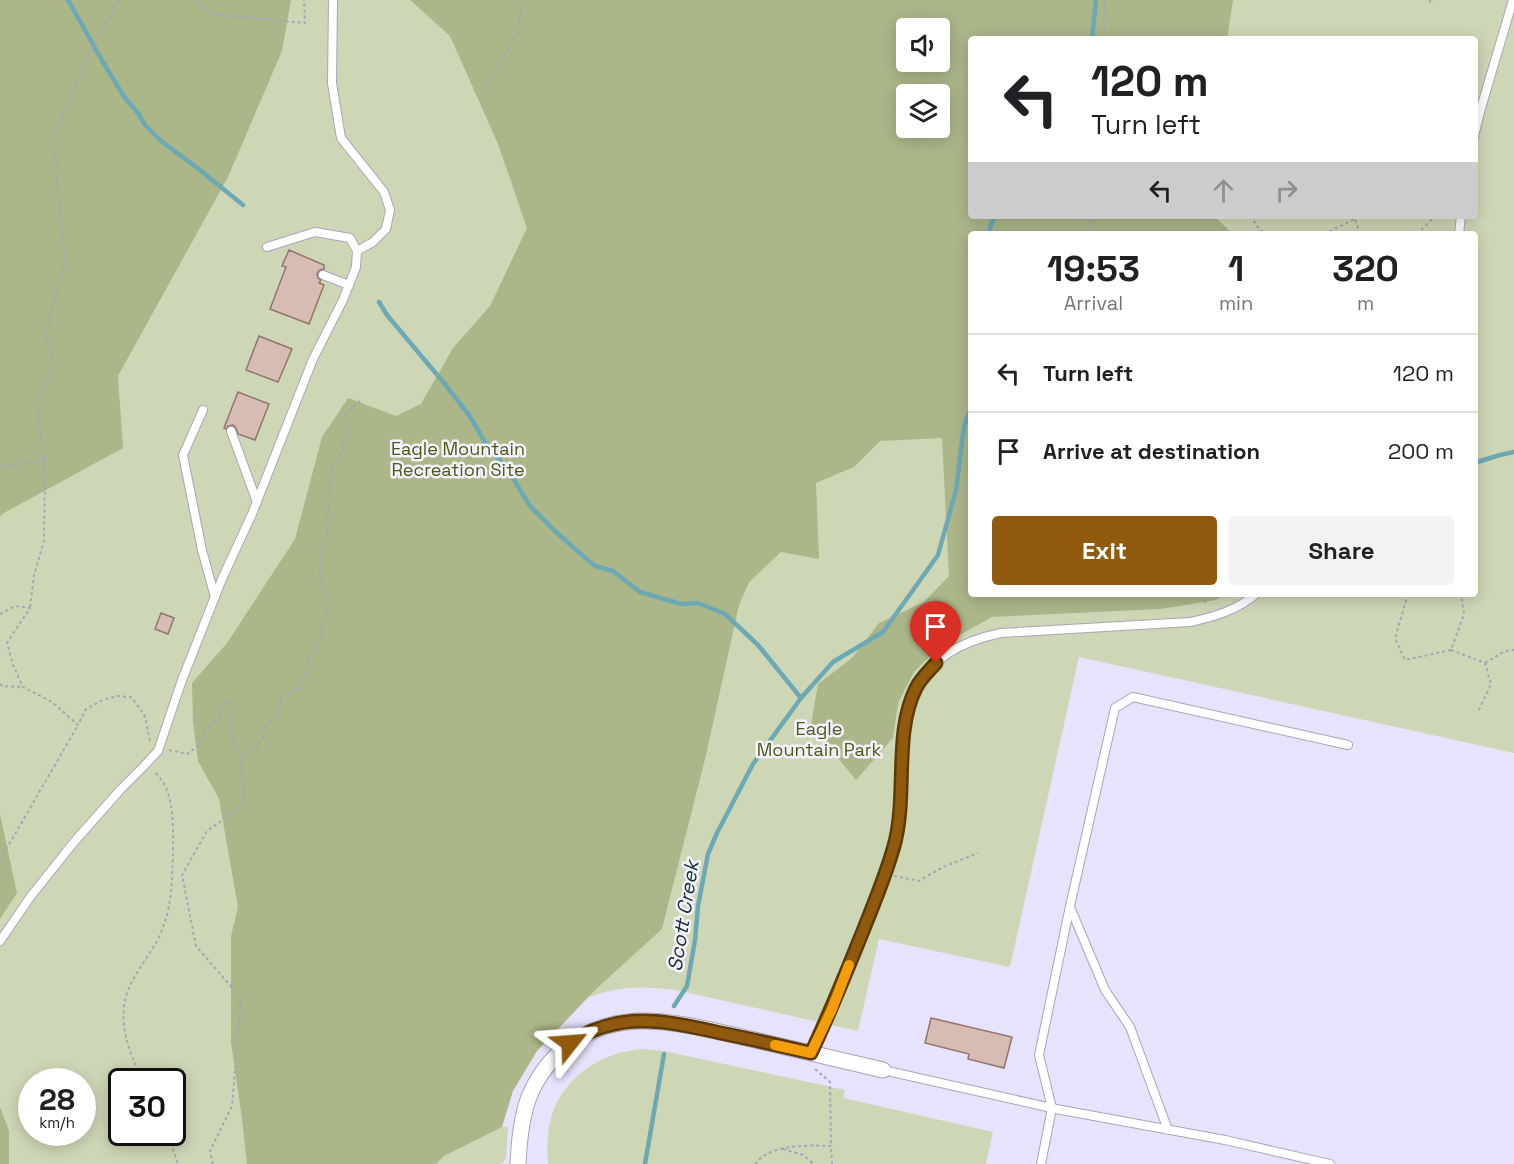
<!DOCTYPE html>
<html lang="en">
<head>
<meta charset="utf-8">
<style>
	:root { --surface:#fff; --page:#f2f2f2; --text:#202124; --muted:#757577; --line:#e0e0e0; --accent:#8f5a0d }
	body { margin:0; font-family:"Space Grotesk",sans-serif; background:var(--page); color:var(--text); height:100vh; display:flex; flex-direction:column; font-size:22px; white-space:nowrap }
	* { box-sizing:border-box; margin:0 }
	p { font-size:20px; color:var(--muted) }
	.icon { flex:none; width:33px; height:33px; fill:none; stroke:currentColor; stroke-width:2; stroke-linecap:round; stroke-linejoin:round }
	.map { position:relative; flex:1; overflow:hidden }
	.side { position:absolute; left:968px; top:231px; width:510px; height:366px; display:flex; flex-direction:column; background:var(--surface); border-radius:6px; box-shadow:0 3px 15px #0003 }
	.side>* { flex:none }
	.banner { position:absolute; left:968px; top:36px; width:510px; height:183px; border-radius:6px; box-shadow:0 3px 15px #0003; background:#fff; color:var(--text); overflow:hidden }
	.controls { position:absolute; left:896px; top:18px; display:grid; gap:12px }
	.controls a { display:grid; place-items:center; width:54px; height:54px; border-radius:6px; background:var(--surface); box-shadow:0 3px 15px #0003; font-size:30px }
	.speed { position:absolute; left:18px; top:1068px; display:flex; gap:12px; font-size:30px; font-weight:700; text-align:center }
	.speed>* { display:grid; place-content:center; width:78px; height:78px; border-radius:50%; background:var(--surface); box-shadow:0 3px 15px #0003; line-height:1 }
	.speed small { font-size:15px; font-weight:400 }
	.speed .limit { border:3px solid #111; border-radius:9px; background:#fff; color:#111 }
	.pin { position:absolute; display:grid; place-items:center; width:51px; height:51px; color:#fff; margin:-62px -26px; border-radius:50% 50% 50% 0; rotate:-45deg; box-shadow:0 0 6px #0007 }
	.pin .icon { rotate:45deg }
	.me { position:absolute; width:66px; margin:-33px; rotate:62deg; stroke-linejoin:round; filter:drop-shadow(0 0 4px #0008) }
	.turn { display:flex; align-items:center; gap:21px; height:126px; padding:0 24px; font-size:27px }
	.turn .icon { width:78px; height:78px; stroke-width:2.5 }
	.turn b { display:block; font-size:42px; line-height:51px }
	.lanes { display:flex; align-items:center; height:57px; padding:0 24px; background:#0003; justify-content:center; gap:30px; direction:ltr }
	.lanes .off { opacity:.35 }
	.eta { display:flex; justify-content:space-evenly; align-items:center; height:102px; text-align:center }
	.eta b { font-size:36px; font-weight:700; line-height:42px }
	.cta { display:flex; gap:12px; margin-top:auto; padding:12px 24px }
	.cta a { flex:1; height:69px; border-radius:6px; background:var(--accent); color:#fff; font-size:24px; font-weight:700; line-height:69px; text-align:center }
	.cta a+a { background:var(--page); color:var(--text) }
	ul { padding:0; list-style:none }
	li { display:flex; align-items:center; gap:18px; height:78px; padding:0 24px; border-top:2px solid var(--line) }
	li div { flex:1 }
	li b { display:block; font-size:22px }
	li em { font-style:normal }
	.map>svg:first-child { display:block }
</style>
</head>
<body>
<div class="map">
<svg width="1514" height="1164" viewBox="0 0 1514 1164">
	<rect width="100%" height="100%" fill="#e7e3fc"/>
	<g fill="#ced7b5" fill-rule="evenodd">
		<path d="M 0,0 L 1514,0 L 1514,753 L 1079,657 L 1010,967 L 879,939 L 858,1031 L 676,990 C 636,985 612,987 575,1003 L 503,1074 L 486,1135 L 502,1127 L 508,1127 L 506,1159 L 501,1164 L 436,1164 L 444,1156 L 411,1164 L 0,1164 ZM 906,28 L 939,28 L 939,62 L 906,62 ZM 970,39 L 1474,39 L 1474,216 L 970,216 ZM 906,94 L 939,94 L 939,128 L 906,128 ZM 970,234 L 1474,234 L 1474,594 L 970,594 ZM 32,1082 L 82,1082 L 82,1132 L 32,1132 ZM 122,1082 L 172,1082 L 172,1132 L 122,1132 Z"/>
		<path d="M 641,1049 L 664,1051 L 845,1090 L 843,1098 L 993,1132 L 986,1164 L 548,1164 C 547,1149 547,1133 551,1118 C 563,1077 600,1053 641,1049 Z"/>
	</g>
	<g fill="#abb789" fill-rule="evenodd">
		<polygon points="0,0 291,0 282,51 228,177 118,376 123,448 2,514 0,517"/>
		<path d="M 410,0 L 1233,0 L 1227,39 L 970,39 L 970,216 L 1214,216 L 1233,234 L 970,234 L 970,594 L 1226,594 L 1216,600 L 1160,609 L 992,617 L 940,646 L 914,672 L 898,703 L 893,738 L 856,780 L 811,725 L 818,684 L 852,658 L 879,623 L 924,602 L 949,576 L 942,438 L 880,441 L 854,467 L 816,483 L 819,559 L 781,552 L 749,582 L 739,605 L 706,755 L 662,929 L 595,990 L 537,1051 L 513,1091 L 502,1127 L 444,1156 L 436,1164 L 247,1164 L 242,1119 L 231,1042 L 231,936 L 238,907 L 219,799 L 198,761 L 193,723 L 192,683 L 227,643 L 295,539 L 322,437 L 348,398 L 396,416 L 421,404 L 453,348 L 490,306 L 527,228 L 498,144 L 450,36 ZM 906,28 L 939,28 L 939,62 L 906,62 ZM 906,94 L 939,94 L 939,128 L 906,128 Z"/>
		<polygon points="0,814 17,893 0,919"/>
		<polygon points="0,1107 9,1131 9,1164 0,1164"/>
	</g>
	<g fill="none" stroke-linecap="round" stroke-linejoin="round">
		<g stroke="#6da9b4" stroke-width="4.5">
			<polyline points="68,0 104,64 125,98 138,113 145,125 161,141 200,170 243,205"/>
			<polyline points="1092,39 1096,0"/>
			<polyline points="989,234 991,224 996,216"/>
			<polyline points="379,302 387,315 444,383 469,415 485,442 509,472 530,506 557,533 582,555 595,566 613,571 640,592 681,604 698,603 725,614 758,645 801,698"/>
			<polyline points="1474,463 1500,455 1514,452"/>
			<polyline points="674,1006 687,986 695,940 698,906 708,854 717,833 753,764 801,698 833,662 883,632 938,555 956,490 964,426 970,411"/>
			<polyline points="645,1164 664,1054"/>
		</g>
	</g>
	<g fill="#d7bcb3" stroke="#90766e" stroke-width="1.5">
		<polygon points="289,250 324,265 324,269 320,270 317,273 318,278 321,280 319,283 324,285 309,324 270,309 286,267 282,266"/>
		<polygon points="259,336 292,349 278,382 246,370"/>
		<polygon points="238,392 269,404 255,440 238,434 236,428 233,425 228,426 226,429 224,428"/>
		<polygon points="161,613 174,618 168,634 155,629"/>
		<polygon points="931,1018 1012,1037 1004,1068 968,1059 969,1054 925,1043"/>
	</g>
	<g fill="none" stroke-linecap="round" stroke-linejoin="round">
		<defs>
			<g id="lane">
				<polyline points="1474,136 1481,108 1513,0"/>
				<polyline points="1459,234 1461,216"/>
				<polyline points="267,247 315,232 350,238 357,251"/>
				<polyline points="323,275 349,285"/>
				<polyline points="203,410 183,455 202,550 215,597"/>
				<polyline points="231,431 257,502"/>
				<polyline points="1070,907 1105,990 1130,1027 1168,1130"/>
				<polyline points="0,941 31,896 74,842 121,789 143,767 158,751 182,680 222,579 252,514 313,359 343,300 356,267 357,251 373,242 386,229 390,210 384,192 341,138 332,83 333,0"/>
				<path d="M 811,1053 C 830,1013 846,973 863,932 C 874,902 888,873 895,842 C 907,793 894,733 916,689 C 932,656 967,640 1001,633 L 1190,622 C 1214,617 1237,610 1256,594"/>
				<polyline points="883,1070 1056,1109 1225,1140 1330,1164"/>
				<polyline points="1041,1164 1052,1108 1039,1055 1070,906 1115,708 1133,697 1348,745"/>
			</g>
			<path id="street" d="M 518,1164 C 519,1141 521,1118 529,1097 C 548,1050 592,1021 643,1021 C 680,1021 719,1032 755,1040 C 798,1050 841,1060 883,1070"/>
		</defs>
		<use href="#lane" stroke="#a8a4bc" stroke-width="10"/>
		<use href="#street" stroke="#a8a4bc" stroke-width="17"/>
		<g stroke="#a8a4b8" stroke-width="2" stroke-dasharray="3 3" stroke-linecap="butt">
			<polyline points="195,0 212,14 305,23 304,0"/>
			<polyline points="1429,0 1433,5"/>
			<polyline points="1104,39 1105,0"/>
			<polyline points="483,92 517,34 522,4 525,0"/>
			<polyline points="1250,216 1260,230 1266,234"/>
			<polyline points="1355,220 1360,234"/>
			<polyline points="1086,234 1091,216"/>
			<polyline points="1324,234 1361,216"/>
			<polyline points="1417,234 1435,216"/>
			<polyline points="0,467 44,460"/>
			<polyline points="1204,594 1205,606"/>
			<polyline points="1408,594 1395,638 1405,660 1451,650 1464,614 1461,594"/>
			<polyline points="30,607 34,576 44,540 45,468 37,402 54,363 45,334 65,264 53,137 93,46 119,0"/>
			<polyline points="0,614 15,606 30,608 7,643 13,665 23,687 52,702 78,725 86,709 103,700 117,696 131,697 141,710 145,717 150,741"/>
			<polyline points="1451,650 1485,663 1491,684 1478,712"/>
			<polyline points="1485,663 1505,651 1514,650"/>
			<polyline points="0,684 2,686 23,687"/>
			<polyline points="169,750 187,754 202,743 205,730 219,719 221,708 228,701 233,723 230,731 241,758 248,757 265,735 265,726 278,717 281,697 299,688 308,667 308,655 315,652 330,602 319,579 321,560 319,551 327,537 331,468 343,450 347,430 345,415 360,401"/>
			<polyline points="0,860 78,725"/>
			<polyline points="894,876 919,881 943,867 978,853"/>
			<polyline points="815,1069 830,1082 831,1146"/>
			<path d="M 143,1082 C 132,1057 121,1034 124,1007 C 127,977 152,957 162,930 C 172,905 172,880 173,853 C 173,832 174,810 167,790 C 164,782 159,777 154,771"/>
			<polyline points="166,1132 174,1152 178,1164"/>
			<polyline points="783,1149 803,1155 814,1164"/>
			<polyline points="213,1164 210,1151 232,1106 241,998 196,946 182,875 207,831 244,805 241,758"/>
			<path d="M 755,1164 C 770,1144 807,1145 831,1146 L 832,1164"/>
		</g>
		<use href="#lane" stroke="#fff" stroke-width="8"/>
		<use href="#street" stroke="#fff" stroke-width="15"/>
	</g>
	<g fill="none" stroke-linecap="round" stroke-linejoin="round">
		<defs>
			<path id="route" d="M 570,1043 C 620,1010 666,1021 721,1033 C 751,1039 781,1046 811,1053 C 830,1013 846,973 863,931 C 874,903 886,875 894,846 C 908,796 893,734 916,688 C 921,678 929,671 936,663"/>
		</defs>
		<use href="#route" stroke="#5d3a08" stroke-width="15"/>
		<use href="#route" stroke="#8f5a0d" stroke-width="10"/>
		<polyline stroke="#f59e0b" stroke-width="10" points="775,1045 811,1053 832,1009 849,965"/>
	</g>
	<g text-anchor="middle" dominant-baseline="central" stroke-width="5" stroke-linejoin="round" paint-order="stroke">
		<g font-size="18" fill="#4d5a13" stroke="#f4f2fc">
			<text x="458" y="448">Eagle Mountain<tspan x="458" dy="21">Recreation Site</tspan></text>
			<text x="819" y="728">Eagle<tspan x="819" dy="21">Mountain Park</tspan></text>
		</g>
		<g font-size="20" font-style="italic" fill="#123136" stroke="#f4f2fc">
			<text transform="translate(683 916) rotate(-81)">Scott Creek</text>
		</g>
	</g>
</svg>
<div class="controls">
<a><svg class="icon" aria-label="sound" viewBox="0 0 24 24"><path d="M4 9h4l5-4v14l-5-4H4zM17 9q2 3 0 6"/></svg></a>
<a><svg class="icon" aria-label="layers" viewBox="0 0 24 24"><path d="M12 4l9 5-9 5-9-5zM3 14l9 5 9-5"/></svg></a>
</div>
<div class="speed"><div>28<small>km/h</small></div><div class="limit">30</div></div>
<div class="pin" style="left:936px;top:663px;background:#d93025"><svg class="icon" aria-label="arrive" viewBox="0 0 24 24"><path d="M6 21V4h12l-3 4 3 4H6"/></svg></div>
<svg class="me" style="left:570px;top:1043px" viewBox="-20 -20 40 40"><path d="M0-17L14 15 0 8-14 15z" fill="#8f5a0d" stroke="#fff" stroke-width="4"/></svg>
<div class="banner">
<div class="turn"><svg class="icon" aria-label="left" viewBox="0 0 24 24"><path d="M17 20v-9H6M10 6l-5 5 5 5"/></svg><div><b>120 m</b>Turn left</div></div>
<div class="lanes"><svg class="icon" aria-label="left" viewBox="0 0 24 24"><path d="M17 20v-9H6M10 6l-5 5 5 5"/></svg><svg class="icon off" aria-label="ahead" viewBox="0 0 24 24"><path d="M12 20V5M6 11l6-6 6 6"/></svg><svg class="icon off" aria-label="right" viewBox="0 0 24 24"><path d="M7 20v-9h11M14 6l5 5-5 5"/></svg></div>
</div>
<section class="side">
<div class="eta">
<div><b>19:53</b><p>Arrival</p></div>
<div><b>1</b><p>min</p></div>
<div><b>320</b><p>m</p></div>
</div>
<ul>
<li><svg class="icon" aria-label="left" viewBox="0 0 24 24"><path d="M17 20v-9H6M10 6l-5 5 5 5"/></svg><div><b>Turn left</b></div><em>120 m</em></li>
<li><svg class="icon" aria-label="arrive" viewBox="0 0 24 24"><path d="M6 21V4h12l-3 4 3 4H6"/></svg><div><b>Arrive at destination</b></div><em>200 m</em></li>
</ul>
<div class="cta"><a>Exit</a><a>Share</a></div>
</section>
</div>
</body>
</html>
